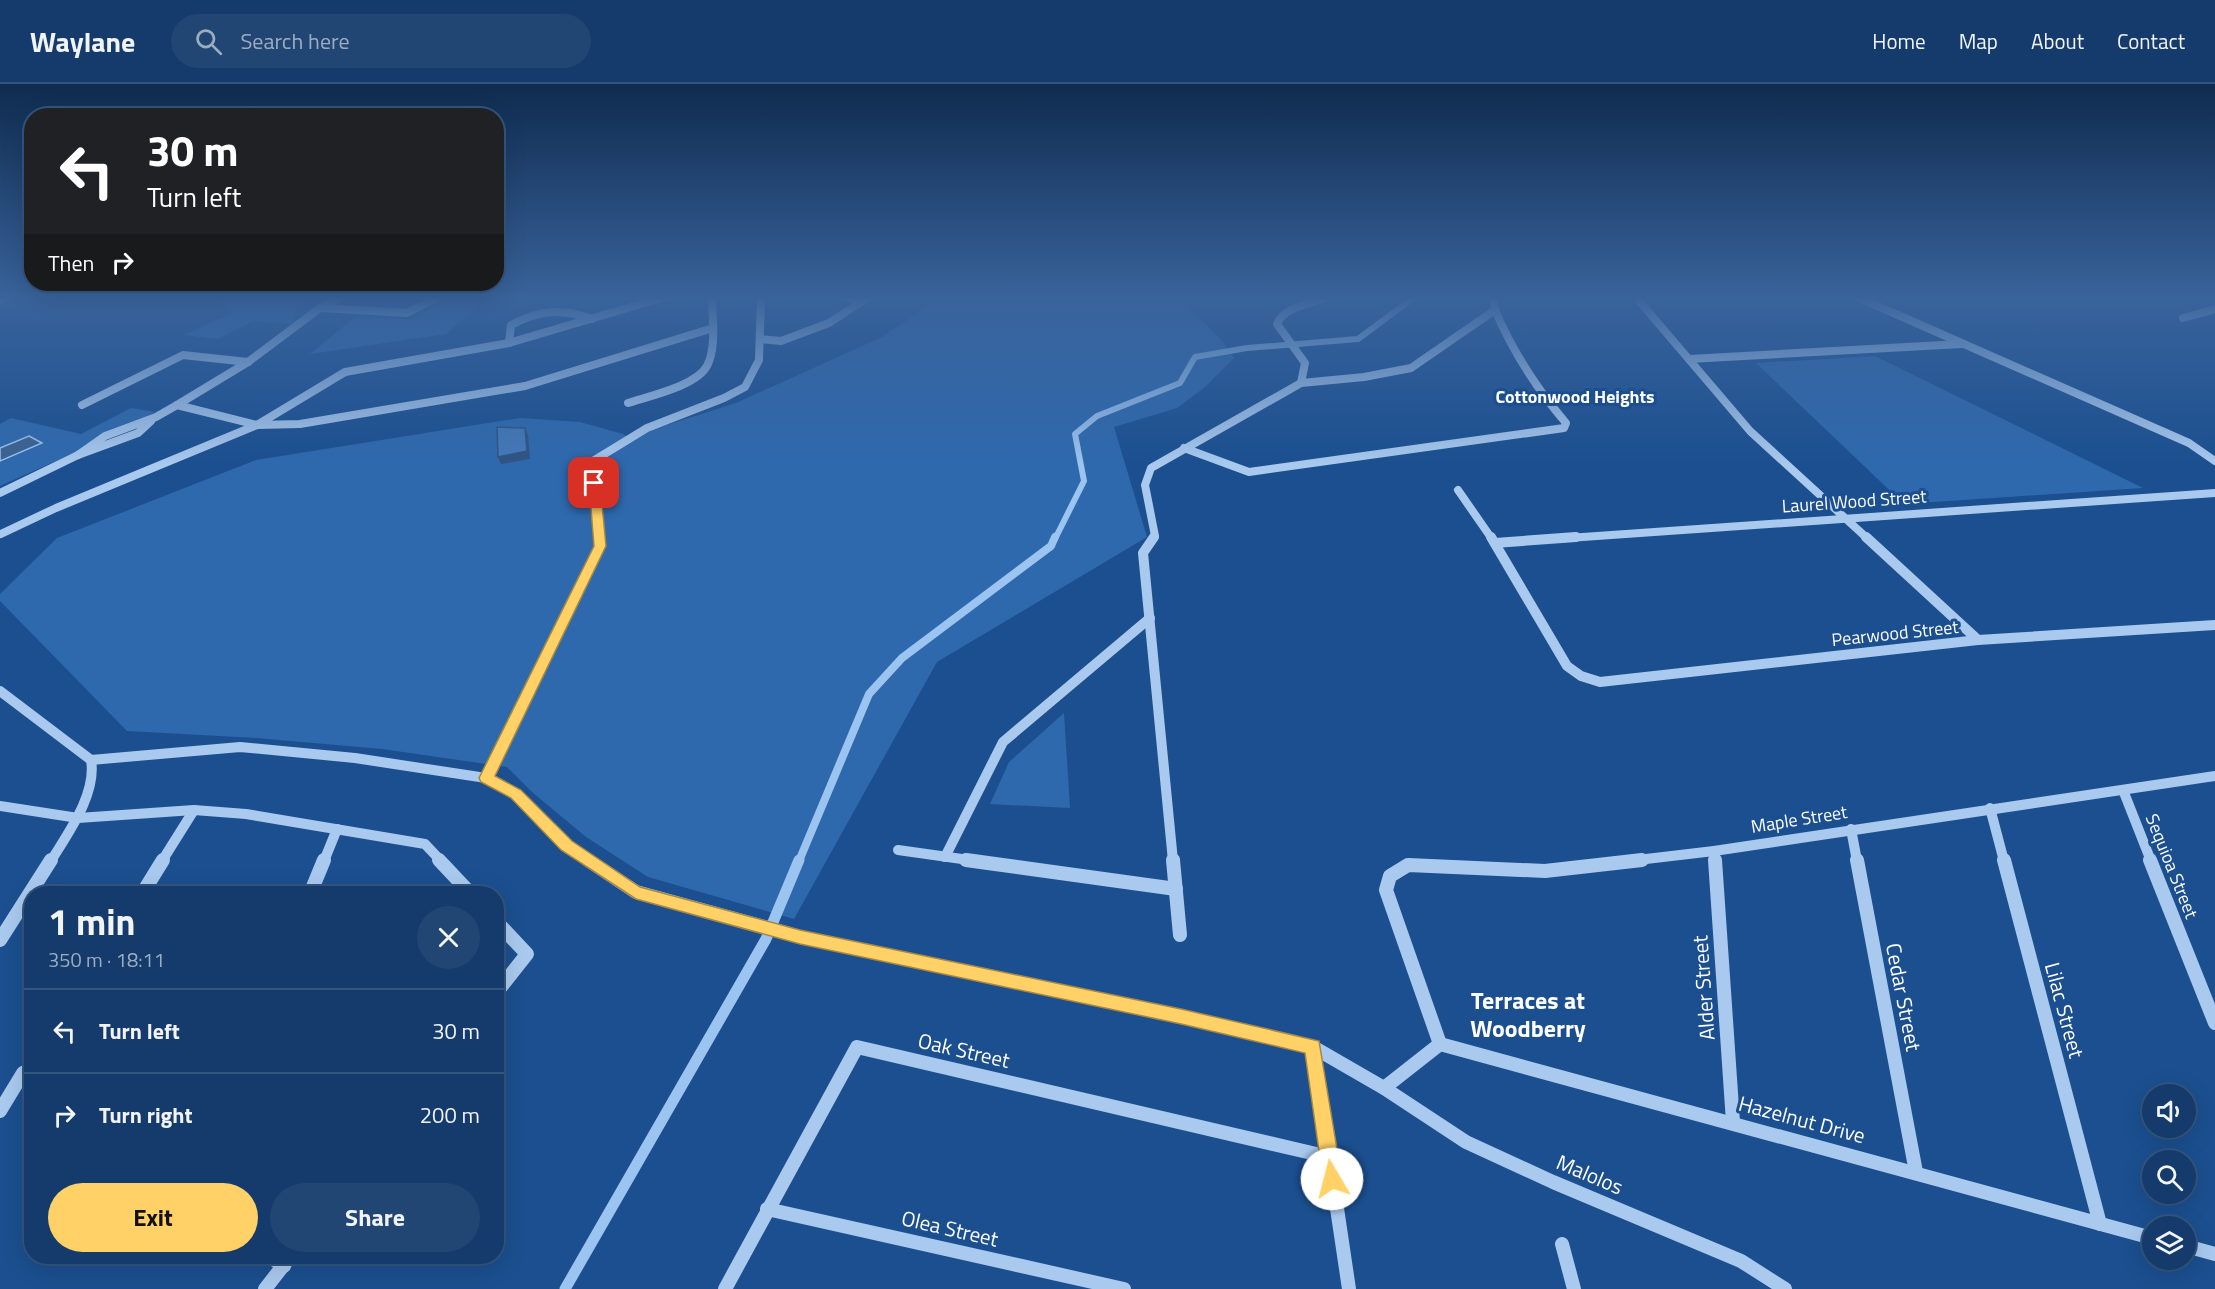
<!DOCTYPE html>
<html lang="en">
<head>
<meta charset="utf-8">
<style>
	:root { --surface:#143b6b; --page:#214673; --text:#f1f3f6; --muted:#9dadc1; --line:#33557e; --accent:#ffd166 }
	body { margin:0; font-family:"Titillium Web",sans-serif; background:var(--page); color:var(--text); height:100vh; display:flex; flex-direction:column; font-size:22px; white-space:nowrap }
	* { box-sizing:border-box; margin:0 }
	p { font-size:20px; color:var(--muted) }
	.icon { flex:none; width:33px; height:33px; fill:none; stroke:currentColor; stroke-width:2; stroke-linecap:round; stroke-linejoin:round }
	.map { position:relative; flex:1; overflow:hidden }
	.side { position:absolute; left:24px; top:802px; width:480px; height:378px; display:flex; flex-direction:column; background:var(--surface); border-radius:24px; box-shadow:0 6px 24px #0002,0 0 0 2px var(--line) }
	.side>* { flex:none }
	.hud { position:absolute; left:24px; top:24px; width:480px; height:183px; border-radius:24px; box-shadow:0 6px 24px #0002,0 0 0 2px var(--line); background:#202124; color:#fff; overflow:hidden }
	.buttons { position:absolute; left:2142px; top:1000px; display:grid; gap:12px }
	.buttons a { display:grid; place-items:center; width:54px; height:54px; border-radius:50%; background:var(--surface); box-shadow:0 6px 24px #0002,0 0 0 2px var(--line); font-size:30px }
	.pin { position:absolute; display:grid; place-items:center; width:51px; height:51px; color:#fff; margin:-26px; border-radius:12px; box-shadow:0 3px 9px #0006 }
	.me { position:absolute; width:66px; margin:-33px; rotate:352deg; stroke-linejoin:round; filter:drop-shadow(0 0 4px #0008) }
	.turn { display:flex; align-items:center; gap:21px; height:126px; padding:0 24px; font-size:27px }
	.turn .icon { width:78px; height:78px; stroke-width:2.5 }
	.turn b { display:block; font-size:42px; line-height:51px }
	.then { display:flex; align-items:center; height:57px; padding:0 24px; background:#0003; gap:12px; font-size:22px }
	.round { display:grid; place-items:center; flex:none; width:63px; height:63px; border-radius:32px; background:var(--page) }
	.summary { display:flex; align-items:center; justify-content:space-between; height:102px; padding:0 24px }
	h1 { font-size:36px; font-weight:700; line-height:45px }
	.primary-button { display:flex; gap:12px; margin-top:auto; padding:12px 24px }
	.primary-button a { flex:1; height:69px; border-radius:36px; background:var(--accent); color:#111; font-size:24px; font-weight:700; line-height:69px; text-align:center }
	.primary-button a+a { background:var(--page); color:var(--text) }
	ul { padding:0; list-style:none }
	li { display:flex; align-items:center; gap:18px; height:84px; padding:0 24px; border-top:2px solid var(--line) }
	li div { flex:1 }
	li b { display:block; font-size:22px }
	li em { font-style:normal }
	header { display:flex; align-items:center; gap:36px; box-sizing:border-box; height:84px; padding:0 30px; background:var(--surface); border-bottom:2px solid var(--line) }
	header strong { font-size:28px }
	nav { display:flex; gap:33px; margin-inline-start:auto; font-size:21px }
	.search { width:420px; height:54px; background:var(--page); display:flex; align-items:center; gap:15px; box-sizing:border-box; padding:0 21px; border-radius:33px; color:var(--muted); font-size:22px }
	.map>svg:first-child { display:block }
</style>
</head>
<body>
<header>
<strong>Waylane</strong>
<div class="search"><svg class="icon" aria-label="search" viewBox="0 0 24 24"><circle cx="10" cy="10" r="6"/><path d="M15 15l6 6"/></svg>Search here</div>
<nav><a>Home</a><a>Map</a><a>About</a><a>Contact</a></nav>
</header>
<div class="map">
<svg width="2215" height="1205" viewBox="0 0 2215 1205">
	<rect width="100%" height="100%" fill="#1b4f8f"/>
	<g fill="#2e69ad">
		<path d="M 215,212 L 331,212 C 317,215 299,216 293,230 L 295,234 L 291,240 L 253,237 L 218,255 L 184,251 L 232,229 Z"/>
		<polygon points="452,212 481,212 479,221 446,250 310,270 356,232 394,233 409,236"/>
		<polygon points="943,212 1178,212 1223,258 1234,274 1205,303 1177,324 1114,343 1147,453 937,578 794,835 648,793 586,753 532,708 507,683 382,665 256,654 127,647 0,517 0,510 57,454 256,376 520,334 580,338 623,350 633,357 654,345 736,319 882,253"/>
		<polygon points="1875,272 2143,404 1904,420 1756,279"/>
		<path d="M 131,324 L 155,328 C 131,341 103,342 85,364 L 0,402 L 0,340 L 11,334 L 81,350 Z"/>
		<polygon points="1064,629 1070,724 990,720 1009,678"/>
	</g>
	<polygon fill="#3c6290" stroke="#9cc4f0" stroke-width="1.5" points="29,352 42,359 0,377 0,364"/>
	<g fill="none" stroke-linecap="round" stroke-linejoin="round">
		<polyline stroke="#9cc4f0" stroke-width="6" points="1055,455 1084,397 1075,350 1097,332 1180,299 1195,273 1247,264 1358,255 1416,212"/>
		<polyline stroke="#9cc4f0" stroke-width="8" points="799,777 869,610 902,574 1051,462 1055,453"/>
		<polyline stroke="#9cc4f0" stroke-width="11" points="565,1205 766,855 799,776"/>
		<g stroke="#a9c9ee" stroke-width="8">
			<polyline points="844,212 862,218"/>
			<polyline points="1635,212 1750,347 1868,455"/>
			<polyline points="1855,212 2189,359 2215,377"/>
			<polyline points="0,216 8,212"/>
			<polyline points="321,224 407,229 440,212"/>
			<polyline points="2183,234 2215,225"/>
			<polyline points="760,255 781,257 829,239 870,212"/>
			<path d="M 509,259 L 511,241 C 539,226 562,224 592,235"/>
			<polyline points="1689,275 1961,260"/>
			<path d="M 1301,299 L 1305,279 L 1277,240 C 1285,221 1313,220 1329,212"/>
			<path d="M 628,319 C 649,312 696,302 707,282 C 717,263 712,232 712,212"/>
			<polyline points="82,321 183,271 248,278"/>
			<polyline points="177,321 257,341 300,340 525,302 713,244"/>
			<path d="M 1184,364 L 1249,388 L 1564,344 L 1566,339 C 1536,304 1513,268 1495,226"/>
			<polyline points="78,371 105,352 156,333 177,321 248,278 320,224 341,212"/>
			<polyline points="1458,406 1492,455"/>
			<polyline points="0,409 78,371 138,349 151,337"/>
			<polyline points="1,450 56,424 257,341 345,288 509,259 668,212"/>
			<polyline points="599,455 593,377 647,344 724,314 745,303 759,276 761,212"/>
			<polyline points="1153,455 1155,452 1145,401 1151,384 1301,299 1364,293 1411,284 1495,226 1493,212"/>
			<polyline points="1554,455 2215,409"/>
		</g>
		<g stroke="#a9c9ee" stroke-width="10">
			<polyline points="1154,453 1143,469 1173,777"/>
			<polyline points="1491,453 1567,582 1581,592 1600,598 1978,556 2215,541"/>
			<polyline points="1866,453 1978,556"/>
			<polyline points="1495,459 1576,453"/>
			<path d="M 0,607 L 91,676 C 97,710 68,749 51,777"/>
			<polyline points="91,676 240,663 355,674 486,694 516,710 566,761 590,777"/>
			<polyline points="486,694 600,462 599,453"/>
			<polyline points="2123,706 2151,777"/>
			<polyline points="0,722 78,734 194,726 246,730 425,760 441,777"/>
			<polyline points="1990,724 2004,777"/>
			<polyline points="1851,745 1857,777"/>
			<polyline points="898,766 976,777"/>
			<polyline points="1714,767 1715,777"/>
			<polyline points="945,773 1003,658 1150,534"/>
			<polyline points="162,777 194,726"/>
			<polyline points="324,777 337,745"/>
			<polyline points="1629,777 1714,767 2215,692"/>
		</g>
		<g stroke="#a9c9ee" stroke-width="14">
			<polyline points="439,776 471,810"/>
			<polyline points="588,776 636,808 800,853 1181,932 1313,963 1384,1004 1466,1058 1553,1098 1741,1177 1785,1205"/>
			<polyline points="966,776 1176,805"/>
			<polyline points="1173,776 1180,851"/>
			<polyline points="1715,776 1733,1038"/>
			<polyline points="1857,776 1916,1088"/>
			<polyline points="2004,776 2100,1140"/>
			<polyline points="2150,776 2215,939"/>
			<polyline points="142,810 163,776"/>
			<polyline points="310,810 324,776"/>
			<polyline points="496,837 527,870 496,909"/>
			<polyline points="0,856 51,776"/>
			<polyline points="1440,960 2152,1154"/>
			<polyline points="1313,963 1349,1205"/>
			<polyline points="1384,1004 1440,960 1386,806 1390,792 1408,781 1545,787 1642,776"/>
			<polyline points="0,1027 23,989 32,985"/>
			<polyline points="767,1125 1124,1205"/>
			<polyline points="1562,1160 1574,1205"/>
			<polyline points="2186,1162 2215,1170"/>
			<polyline points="270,1173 284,1182"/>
			<polyline points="265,1205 290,1173"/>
			<polyline points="725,1205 857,963 1329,1073"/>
		</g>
	</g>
	<polygon fill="#305480" points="525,344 528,351 530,375 501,380 498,373"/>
	<polygon fill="#4478b7" stroke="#305480" stroke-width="1.5" points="497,343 525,344 527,367 498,373"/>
	<linearGradient id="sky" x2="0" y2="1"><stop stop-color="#0f2b4f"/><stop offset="0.56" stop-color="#39639b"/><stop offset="1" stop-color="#39639b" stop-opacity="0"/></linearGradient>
	<rect width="2215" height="381" fill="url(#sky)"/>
	<polygon fill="#ffd166" stroke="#a68842" stroke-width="1.5" points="594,396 600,399 606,462 495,692 521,706 572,757 640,803 800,846 1181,925 1319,957 1342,1095 1339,1102 1332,1104 1326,1102 1323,1095 1305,969 1181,940 800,860 636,815 561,766 511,714 481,698 479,694 594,462 589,399"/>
	<g text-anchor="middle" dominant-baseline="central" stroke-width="6" stroke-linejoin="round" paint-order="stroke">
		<g font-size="18" font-weight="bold" fill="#fff" stroke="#1b4f8f">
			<text x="1575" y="312">Cottonwood Heights</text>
		</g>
		<g font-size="18" fill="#fff" stroke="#1b4f8f">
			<text transform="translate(1854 417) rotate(-4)">Laurel Wood Street</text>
			<text transform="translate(1895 549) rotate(-6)">Pearwood Street</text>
			<text transform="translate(1799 735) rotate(-9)">Maple Street</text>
			<text transform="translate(2172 782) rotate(68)">Sequioa Street</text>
		</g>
		<g font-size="21" fill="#fff" stroke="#1b4f8f">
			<text transform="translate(1703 904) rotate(-94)">Alder Street</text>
			<text transform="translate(1904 913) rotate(79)">Cedar Street</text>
			<text transform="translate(2065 926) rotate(75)">Lilac Street</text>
			<text transform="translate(964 966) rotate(13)">Oak Street</text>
			<text transform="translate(1802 1035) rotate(15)">Hazelnut Drive</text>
			<text transform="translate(1590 1090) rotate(23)">Malolos</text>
			<text transform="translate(950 1144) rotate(13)">Olea Street</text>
		</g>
		<g font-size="24" font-weight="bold" fill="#fff" stroke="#1b4f8f">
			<text x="1528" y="916">Terraces at<tspan x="1528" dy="28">Woodberry</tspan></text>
		</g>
	</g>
</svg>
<div class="buttons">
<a><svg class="icon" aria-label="sound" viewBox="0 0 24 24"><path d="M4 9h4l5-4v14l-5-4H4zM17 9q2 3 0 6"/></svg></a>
<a><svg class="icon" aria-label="search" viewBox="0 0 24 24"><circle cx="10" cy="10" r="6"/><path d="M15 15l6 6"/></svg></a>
<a><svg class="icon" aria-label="layers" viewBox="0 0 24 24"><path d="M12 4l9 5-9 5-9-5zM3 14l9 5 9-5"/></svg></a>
</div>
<div class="pin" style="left:594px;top:399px;background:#d93025"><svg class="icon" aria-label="arrive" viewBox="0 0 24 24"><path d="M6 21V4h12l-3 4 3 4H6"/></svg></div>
<svg class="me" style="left:1332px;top:1095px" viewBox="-20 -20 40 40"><circle r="19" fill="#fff"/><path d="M0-13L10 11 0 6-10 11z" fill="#ffd166"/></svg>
<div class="hud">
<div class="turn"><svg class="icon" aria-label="left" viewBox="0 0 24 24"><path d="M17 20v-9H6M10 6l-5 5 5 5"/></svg><div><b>30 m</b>Turn left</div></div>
<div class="then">Then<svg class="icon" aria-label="right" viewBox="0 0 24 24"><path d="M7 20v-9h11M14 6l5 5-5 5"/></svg></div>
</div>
<section class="side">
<div class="summary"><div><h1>1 min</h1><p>350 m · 18:11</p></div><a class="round"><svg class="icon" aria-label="close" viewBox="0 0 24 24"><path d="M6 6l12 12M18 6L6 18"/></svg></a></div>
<ul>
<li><svg class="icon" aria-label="left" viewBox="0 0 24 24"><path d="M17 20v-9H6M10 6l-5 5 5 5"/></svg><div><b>Turn left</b></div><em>30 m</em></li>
<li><svg class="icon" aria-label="right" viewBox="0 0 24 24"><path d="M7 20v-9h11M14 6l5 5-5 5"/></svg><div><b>Turn right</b></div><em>200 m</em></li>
</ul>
<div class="primary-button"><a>Exit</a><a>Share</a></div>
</section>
</div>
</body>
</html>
